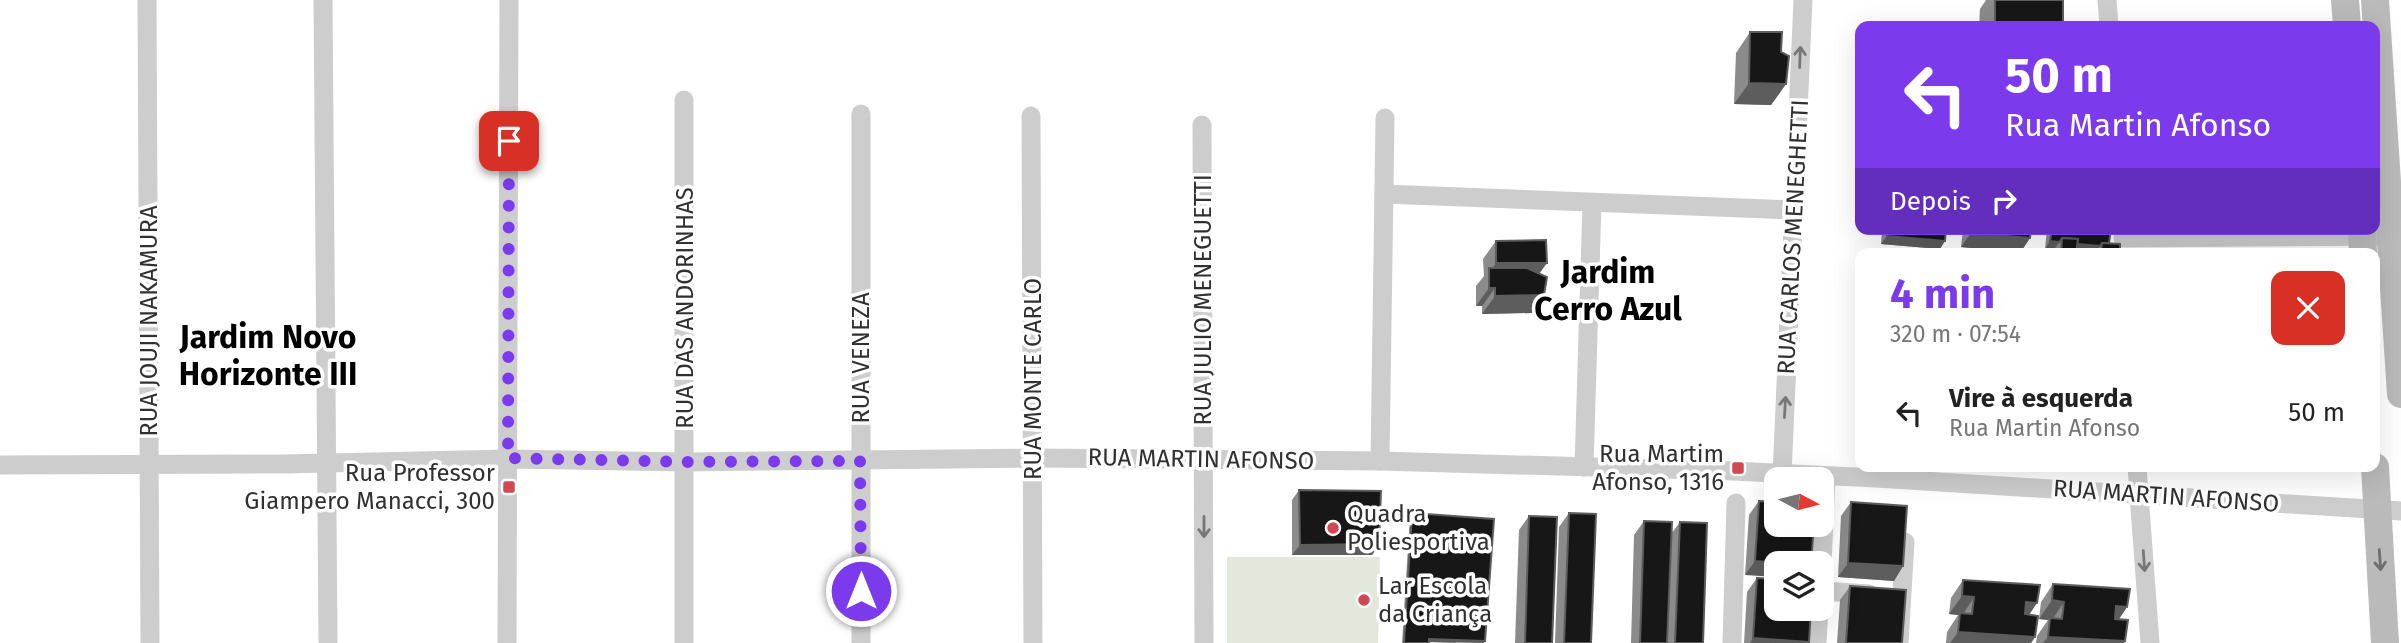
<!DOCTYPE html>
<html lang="pt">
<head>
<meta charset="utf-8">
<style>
	:root { --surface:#fff; --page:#f6f6f6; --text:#222; --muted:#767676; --accent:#7c3aed }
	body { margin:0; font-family:"Fira Sans",sans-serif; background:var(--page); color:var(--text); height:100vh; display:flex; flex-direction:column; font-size:26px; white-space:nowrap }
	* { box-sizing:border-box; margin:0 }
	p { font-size:23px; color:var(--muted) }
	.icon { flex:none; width:38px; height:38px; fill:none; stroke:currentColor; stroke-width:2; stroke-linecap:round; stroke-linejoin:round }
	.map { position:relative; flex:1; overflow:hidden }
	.sheet { position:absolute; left:1855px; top:248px; width:525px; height:224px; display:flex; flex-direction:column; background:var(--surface); border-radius:14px; box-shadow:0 7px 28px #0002 }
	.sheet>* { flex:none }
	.banner { position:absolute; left:1855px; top:21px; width:525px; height:214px; border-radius:14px; box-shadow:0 7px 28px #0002; background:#7c3aed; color:#fff; overflow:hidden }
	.needle { width:46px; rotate:97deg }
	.fabs { position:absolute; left:1764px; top:467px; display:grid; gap:14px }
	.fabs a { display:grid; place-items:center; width:70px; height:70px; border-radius:14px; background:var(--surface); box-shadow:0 7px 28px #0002; font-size:35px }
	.pin { position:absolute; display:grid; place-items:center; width:60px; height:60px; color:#fff; margin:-30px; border-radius:14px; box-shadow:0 4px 10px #0006 }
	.me { position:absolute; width:77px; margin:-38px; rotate:0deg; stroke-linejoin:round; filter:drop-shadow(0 0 5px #0008) }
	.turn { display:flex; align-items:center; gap:24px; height:147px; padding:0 35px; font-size:32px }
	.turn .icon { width:91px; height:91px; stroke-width:2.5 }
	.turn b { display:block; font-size:49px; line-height:60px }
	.then { display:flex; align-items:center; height:66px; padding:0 35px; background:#0003; gap:14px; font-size:26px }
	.round { display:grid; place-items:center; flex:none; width:74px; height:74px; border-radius:14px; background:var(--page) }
	.summary { display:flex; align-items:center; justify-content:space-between; height:119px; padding:0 35px }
	h1 { font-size:42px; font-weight:700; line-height:52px; color:var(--accent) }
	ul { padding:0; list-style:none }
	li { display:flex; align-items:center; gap:21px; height:91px; padding:0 35px }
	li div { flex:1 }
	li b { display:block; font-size:26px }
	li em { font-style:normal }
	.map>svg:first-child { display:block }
</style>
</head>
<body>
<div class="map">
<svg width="2401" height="643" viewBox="0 0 2401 643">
	<rect width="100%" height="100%" fill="#fff"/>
	<polygon fill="#e3e8dd" points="1227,557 1380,557 1378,643 1227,643"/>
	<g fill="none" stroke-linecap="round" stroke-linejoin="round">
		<g stroke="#cdcdcd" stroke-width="19">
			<polyline points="147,0 150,643"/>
			<polyline points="323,0 328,643"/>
			<polyline points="2107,0 2109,26"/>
			<polyline points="684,100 684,643"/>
			<polyline points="1031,116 1033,643"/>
			<polyline points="1202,125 1204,643"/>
			<polyline points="1384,194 1794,210"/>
			<polyline points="2123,238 2401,236"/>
			<polyline points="1380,461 1385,118"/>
			<polyline points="0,465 283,464 508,459 685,462 1034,458 1380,461 1733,471 1876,478 2401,511"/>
			<polyline points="1584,467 1592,203"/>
			<polyline points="2137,467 2150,643"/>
			<polyline points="1782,475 1803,0"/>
			<polyline points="1822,564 1826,476"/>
			<polyline points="1822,591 1869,594"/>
			<polyline points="507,643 509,0"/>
			<polyline points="861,643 861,114"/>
			<polyline points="1732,643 1736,503"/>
			<polyline points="1817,643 1819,609"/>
			<polyline points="1899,643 1905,542"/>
		</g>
		<g stroke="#bababa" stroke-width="28">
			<polyline points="2345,0 2347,26"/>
			<polyline points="2375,0 2401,394"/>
			<polyline points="2362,229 2363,254"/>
			<polyline points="2375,467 2385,643"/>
		</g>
	</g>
	<g fill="#8b8b8b">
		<polygon points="1986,0 1995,0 2063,26 1979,26 1980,9"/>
		<polygon points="1750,32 1781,52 1786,84 1771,105 1734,104 1736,53"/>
		<polygon points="1882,229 1946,229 1940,249 1881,244"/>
		<polygon points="1963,229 2031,229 2030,238 2020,253 1961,247"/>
		<polygon points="2047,229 2111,229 2109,243 2120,254 2091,254 2076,252 2076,254 2051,254 2054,250 2045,249"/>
		<polygon points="1496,241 1539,273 1532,313 1482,314 1482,306 1476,306 1476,286 1484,276 1483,259"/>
		<polygon points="1299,490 1379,544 1372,555 1292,555 1292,500"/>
		<polygon points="1759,501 1814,525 1745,575 1749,515"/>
		<polygon points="1851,502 1903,566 1894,581 1838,577 1841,516"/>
		<polygon points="1412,513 1456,643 1429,642 1429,643 1402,643 1410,515"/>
		<polygon points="1569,513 1591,643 1555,643 1559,527"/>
		<polygon points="1529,516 1552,643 1515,643 1519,530"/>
		<polygon points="1644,521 1671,534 1680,522 1703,643 1631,643 1634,535"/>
		<polygon points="1757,578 1808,643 1744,643 1747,592"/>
		<polygon points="1963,580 2029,615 2035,637 2031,643 1946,643 1947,632 1958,615 1949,614 1951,598"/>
		<polygon points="2053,584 2127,607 2119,619 2125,641 2124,643 2036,643 2037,636 2048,620 2039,619 2041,602"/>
		<polygon points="1850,586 1902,643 1837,643 1840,600"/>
	</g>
	<g fill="#5d5d5d">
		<polygon points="1749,83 1786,84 1771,105 1734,104"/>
		<polygon points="1971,233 2030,238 2020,253 1961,247"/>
		<polygon points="1887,236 1945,241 1940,249 1881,244"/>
		<polygon points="2050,241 2059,242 2054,250 2045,249"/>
		<polygon points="2062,242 2100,246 2095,254 2061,251"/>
		<polygon points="1496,263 1547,263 1534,281 1489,274"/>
		<polygon points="1489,288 1495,288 1482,306 1476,306"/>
		<polygon points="1544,295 1532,313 1482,314 1495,296"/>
		<polygon points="1943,467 1980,467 1979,469"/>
		<polygon points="1379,544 1372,555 1292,555 1300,545"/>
		<polygon points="1755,561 1790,564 1776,564 1776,577 1745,575"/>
		<polygon points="1848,563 1903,566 1894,581 1838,577"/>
		<polygon points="1962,596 1974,597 1962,616 1960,613 1958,615 1949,614"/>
		<polygon points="2052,600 2064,602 2052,620 2050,618 2048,620 2039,619"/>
		<polygon points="2026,602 2037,603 2025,621"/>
		<polygon points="2116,606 2127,607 2115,625"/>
		<polygon points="1958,632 2035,637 2031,643 1950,643"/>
		<polygon points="2048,637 2125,641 2124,643 2043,643"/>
		<polygon points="1753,638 1809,642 1808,643 1750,643"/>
		<polygon points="1429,639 1485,641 1484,643 1428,642"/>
	</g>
	<g fill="#171717" stroke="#5d5d5d" stroke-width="2">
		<rect x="1995" y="0" width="68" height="26"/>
		<polygon points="1750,32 1782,32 1781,52 1789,56 1786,84 1749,83"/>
		<polygon points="1887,229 1946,229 1945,241 1887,236"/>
		<polygon points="1972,229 2031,229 2030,238 1971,233"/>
		<polygon points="2052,229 2111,229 2109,243 2102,243 2100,246 2077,244 2078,239 2062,238 2059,242 2050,241"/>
		<polygon points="2062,238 2078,239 2076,254 2061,254"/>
		<polygon points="1546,240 1547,263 1496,263 1496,241"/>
		<polygon points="2102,243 2120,244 2120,254 2101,254"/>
		<polygon points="1489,268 1527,268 1547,277 1544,295 1495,296 1495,288 1489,288"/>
		<polygon points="1299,490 1381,491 1379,544 1300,545"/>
		<polygon points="1759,501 1776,502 1776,525 1814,525 1811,564 1790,564 1755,561"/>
		<polygon points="1851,502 1907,506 1903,566 1848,563"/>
		<polygon points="1412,513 1494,519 1485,641 1429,639 1429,643 1404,643"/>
		<polygon points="1569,513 1596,514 1591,643 1564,643"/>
		<polygon points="1529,516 1557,517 1552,643 1525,643"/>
		<polygon points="1644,521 1672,522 1667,643 1640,643"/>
		<polygon points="1680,522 1707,523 1703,643 1675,643"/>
		<polygon points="1757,578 1776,579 1776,609 1811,609 1809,642 1753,638"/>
		<polygon points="1963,580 2040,585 2037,603 2026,602 2025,614 2038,616 2035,637 1958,632 1960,613 1972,614 1974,597 1962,596"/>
		<polygon points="2053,584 2130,589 2127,607 2116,606 2115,619 2128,620 2125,641 2048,637 2050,618 2062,619 2064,602 2052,600"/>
		<polygon points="1850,586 1906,590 1902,643 1846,643"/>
	</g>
	<defs><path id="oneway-shaft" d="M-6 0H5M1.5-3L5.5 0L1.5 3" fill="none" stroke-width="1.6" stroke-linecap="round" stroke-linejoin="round" transform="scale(1.75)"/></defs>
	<g stroke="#777">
		<use href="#oneway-shaft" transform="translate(1800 57) rotate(-88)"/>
		<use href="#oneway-shaft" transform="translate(1785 407) rotate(-87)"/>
		<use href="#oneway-shaft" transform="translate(1204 527) rotate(90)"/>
		<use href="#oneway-shaft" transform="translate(2144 561) rotate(86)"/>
	</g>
	<use stroke="#6e6e6e" href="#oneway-shaft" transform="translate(2380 560) rotate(86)"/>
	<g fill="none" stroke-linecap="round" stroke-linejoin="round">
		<polyline stroke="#7c3aed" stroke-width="12" stroke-dasharray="0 21.6" points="509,141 508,458 685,462 860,461 861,591"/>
	</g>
	<g fill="#d14853" stroke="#fff" stroke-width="2.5">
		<rect x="1731" y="461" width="14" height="14" rx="3.5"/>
		<rect x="502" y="480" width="14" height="14" rx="3.5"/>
		<circle cx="1333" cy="528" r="7"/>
		<circle cx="1364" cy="600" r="7"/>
	</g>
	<g text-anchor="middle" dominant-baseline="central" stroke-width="7" stroke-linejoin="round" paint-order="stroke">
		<g font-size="24" fill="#303030" stroke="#fff">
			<text transform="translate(1793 237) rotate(-87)">RUA CARLOS MENEGHETTI</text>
			<text transform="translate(1203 300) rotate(-90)">RUA JULIO MENEGUETTI</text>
			<text transform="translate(685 308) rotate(-90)">RUA DAS ANDORINHAS</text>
			<text transform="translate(149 321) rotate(-90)">RUA JOUJI NAKAMURA</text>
			<text transform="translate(861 358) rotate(-90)">RUA VENEZA</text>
			<text transform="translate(1033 379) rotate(-90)">RUA MONTE CARLO</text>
			<text transform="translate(1201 459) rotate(1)">RUA MARTIN AFONSO</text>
			<text transform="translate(2166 496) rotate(4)">RUA MARTIN AFONSO</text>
		</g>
		<g font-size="24" fill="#303030" stroke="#fff" text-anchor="end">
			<text x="1724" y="454">Rua Martim<tspan x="1724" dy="28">Afonso, 1316</tspan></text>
			<text x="495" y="473">Rua Professor<tspan x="495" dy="28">Giampero Manacci, 300</tspan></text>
			<text x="1347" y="514" text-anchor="start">Quadra<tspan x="1347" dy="28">Poliesportiva</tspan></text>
			<text x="1378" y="586" text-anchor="start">Lar Escola<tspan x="1378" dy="28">da Criança</tspan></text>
		</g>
		<g font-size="32" font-weight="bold" fill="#000" stroke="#fff">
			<text x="1608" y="272">Jardim<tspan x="1608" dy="37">Cerro Azul</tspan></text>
			<text x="268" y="337">Jardim Novo<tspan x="268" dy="37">Horizonte III</tspan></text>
		</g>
	</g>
</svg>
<div class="fabs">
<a><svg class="needle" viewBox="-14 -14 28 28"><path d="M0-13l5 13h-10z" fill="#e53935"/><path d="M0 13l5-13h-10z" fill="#767676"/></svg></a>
<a><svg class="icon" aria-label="layers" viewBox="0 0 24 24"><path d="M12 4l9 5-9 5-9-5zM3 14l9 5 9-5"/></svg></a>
</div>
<div class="pin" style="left:509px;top:141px;background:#d93025"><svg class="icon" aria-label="arrive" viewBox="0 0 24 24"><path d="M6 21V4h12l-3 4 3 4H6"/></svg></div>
<svg class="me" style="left:861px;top:591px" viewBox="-20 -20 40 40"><circle r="17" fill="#7c3aed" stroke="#fff" stroke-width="3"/><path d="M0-11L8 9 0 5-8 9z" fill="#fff"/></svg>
<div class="banner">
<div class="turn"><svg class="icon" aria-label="left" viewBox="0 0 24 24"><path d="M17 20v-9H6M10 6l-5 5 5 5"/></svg><div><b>50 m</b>Rua Martin Afonso</div></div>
<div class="then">Depois<svg class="icon" aria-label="right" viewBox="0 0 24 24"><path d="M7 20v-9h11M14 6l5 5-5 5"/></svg></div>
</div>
<section class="sheet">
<div class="summary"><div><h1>4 min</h1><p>320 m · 07:54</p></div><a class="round" style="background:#d93025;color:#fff"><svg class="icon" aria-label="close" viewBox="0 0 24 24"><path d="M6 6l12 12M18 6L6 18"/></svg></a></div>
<ul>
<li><svg class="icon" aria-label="left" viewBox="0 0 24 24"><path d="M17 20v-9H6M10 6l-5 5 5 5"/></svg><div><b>Vire à esquerda</b><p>Rua Martin Afonso</p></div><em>50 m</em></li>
</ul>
</section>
</div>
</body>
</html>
